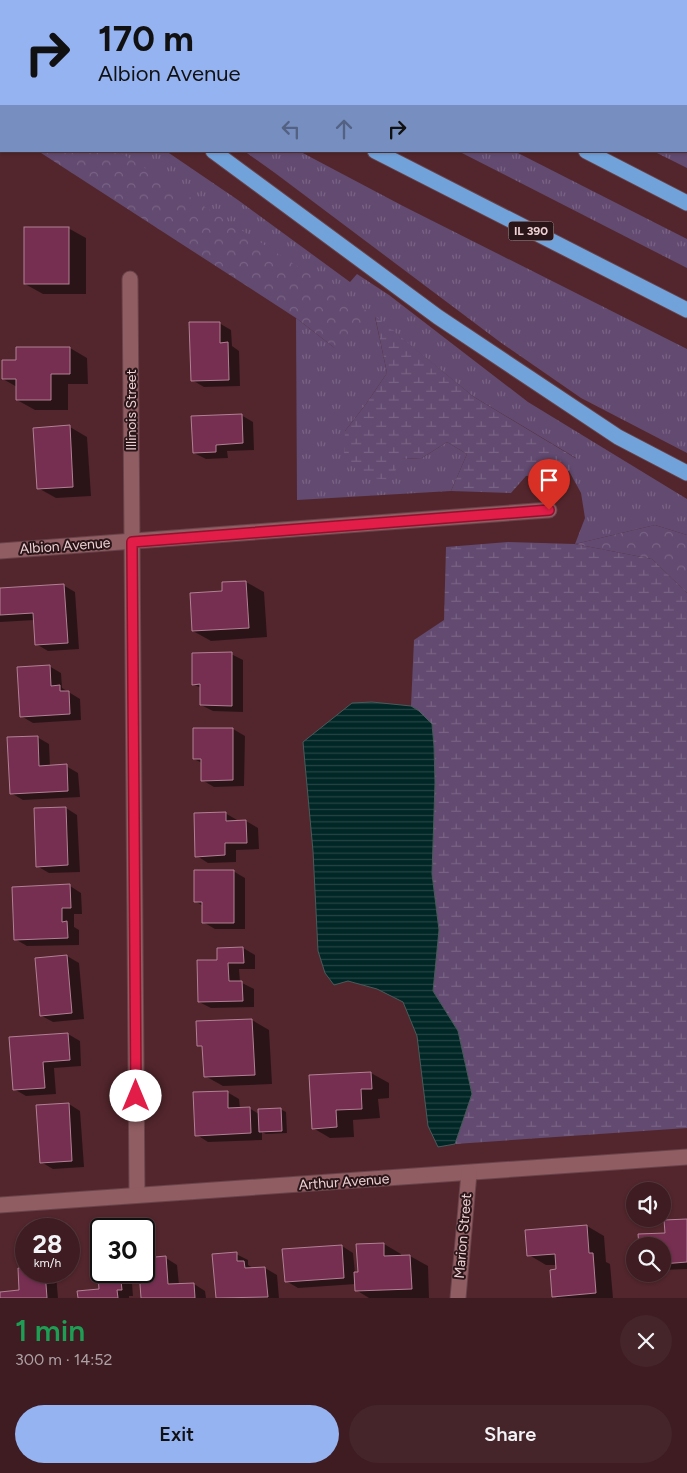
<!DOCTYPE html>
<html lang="en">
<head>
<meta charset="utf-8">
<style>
	:root { --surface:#3e1c21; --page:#45252a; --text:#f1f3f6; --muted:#ada1a5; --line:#573a3f; --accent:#95b2f1 }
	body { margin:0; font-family:Figtree,sans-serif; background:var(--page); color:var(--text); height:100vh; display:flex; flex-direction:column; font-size:19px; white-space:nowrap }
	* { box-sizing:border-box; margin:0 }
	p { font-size:16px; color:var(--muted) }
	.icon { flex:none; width:28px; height:28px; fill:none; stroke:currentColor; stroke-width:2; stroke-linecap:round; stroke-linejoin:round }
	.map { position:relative; height:1298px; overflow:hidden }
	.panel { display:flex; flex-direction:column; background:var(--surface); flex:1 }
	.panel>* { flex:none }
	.hud { position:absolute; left:0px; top:0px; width:688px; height:152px; box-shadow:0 1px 4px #0004,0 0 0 1px var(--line); background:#95b2f1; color:#111; overflow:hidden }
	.fabs { position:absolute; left:626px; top:1182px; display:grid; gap:10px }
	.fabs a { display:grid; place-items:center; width:45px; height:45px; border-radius:50%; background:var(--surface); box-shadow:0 1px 4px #0004,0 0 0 1px var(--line); font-size:25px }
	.speed { position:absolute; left:15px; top:1218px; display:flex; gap:10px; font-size:25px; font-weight:700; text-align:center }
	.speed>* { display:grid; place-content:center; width:65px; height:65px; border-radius:50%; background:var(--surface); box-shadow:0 1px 4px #0004,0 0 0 1px var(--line); line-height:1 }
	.speed small { font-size:12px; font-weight:400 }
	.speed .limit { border:2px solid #111; border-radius:8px; background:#fff; color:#111 }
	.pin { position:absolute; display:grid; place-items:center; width:42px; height:42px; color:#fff; margin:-51px -21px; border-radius:50% 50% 50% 0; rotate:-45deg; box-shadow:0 0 5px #0007 }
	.pin .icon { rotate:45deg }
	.me { position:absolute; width:55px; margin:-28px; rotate:0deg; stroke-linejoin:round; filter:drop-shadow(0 0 4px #0008) }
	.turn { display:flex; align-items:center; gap:18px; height:105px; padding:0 15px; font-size:22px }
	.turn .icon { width:65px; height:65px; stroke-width:2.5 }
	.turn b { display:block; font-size:35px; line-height:42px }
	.lanes { display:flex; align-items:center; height:48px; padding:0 15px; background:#0003; justify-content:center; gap:25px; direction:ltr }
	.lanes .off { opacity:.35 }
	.round { display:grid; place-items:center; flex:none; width:52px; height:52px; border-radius:26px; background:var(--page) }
	.head { display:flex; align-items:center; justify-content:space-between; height:85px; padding:0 15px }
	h1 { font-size:30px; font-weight:600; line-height:38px; color:#1e9e55 }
	.button { display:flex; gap:10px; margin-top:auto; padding:10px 15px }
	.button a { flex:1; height:58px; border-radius:30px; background:var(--accent); color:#111; font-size:20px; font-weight:600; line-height:58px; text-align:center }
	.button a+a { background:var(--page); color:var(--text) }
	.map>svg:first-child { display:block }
</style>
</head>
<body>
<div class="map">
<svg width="687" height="1298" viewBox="0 0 687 1298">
	<defs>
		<pattern id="grass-tufts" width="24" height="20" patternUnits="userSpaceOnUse" patternTransform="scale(1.25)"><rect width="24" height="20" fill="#624a70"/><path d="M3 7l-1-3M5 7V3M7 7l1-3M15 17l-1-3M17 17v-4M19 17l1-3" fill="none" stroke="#796384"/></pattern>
		<pattern id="forest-crowns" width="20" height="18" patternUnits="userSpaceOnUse" patternTransform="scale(1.25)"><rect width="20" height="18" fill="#624a70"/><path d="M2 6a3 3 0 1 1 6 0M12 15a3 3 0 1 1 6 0" fill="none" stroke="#796384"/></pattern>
		<pattern id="wetland-marsh" width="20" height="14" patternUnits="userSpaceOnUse" patternTransform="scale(1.25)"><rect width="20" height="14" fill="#624a70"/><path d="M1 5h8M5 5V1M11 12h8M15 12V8" fill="none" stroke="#796384"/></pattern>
		<pattern id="water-rules" width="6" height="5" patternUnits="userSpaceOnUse" patternTransform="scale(1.25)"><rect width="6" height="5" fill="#002625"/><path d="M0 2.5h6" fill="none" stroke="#264544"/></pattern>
	</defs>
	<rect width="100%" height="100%" fill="#52262c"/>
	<g fill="url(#grass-tufts)">
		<polygon points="686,87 687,87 687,168 653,151 686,151"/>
		<polygon points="118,151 166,151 238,200 350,282 357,274 389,295 528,402 687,499 687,535 655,525 575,544 585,518 581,493 569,471 576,458 474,397 375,317 387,373 366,404 345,431 402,459 422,458 447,442 467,454 451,491 297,500 296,318 336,349"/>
		<polygon points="244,151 299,151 403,206 687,349 687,453 581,398 500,342 275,173"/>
		<polygon points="458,151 514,151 687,239 687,268"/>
	</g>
	<g fill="url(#forest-crowns)">
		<polygon points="478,0 687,0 687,46 686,1 483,1"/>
		<polygon points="38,151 118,151 375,316 336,349 296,318"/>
		<polygon points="655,525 687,535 687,593 652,559 575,544"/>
	</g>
	<g fill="url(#wetland-marsh)">
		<polygon points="375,316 474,397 577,459 569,471 526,476 511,493 451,491 467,454 447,442 422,458 402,459 390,480 363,477 344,456 345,431 366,404 387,373"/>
		<polygon points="508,542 575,544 652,559 687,593 687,1128 455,1144 472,1094 458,1031 433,991 439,930 432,874 435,783 434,746 432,724 411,706 414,640 444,620 446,547"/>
	</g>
	<polygon fill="url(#water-rules)" stroke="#485a5a" points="372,702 411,706 419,711 432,724 434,746 435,783 432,874 439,930 433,991 458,1031 472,1094 455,1144 438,1147 428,1126 417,1036 403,1002 377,989 348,981 334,985 325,973 318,951 313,851 303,742 352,703"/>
	<g fill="#0007">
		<polygon points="68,228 86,238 86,294 43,294 25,284"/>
		<polygon points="219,323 231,330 232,346 239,351 240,386 204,387 192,380"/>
		<polygon points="70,348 87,358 88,384 68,384 68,410 35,410 17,400 17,387 3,379 17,361"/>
		<polygon points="241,415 253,422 254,450 227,451 228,458 206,459 194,453"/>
		<polygon points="70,427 87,437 91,496 56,498 38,488"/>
		<polygon points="246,582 264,592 267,637 211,641 193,631 224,593 223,583"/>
		<polygon points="63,585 75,592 79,649 48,651 36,644 35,620 0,622 0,589"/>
		<polygon points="231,654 243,660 243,712 213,711 201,705 201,688 193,684"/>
		<polygon points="49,666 61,673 62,688 80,699 81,720 33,723 21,716"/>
		<polygon points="233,729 245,736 244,786 214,787 202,780 202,763 194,759"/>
		<polygon points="37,737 49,744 50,767 66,766 78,773 80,797 23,800 11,793"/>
		<polygon points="66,808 77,815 80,872 49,873 37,866"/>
		<polygon points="225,813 237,820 237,821 246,821 258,828 259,849 236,850 236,862 208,863 197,856"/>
		<polygon points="233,871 245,878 245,929 215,929 203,922 203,906 195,901"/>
		<polygon points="70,886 81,893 82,914 74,914 74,927 79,930 79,945 27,946 15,939"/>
		<polygon points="243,948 255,955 255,969 239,969 240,982 254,989 254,1007 211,1008 199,1002 218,961"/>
		<polygon points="67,956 79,963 84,1019 53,1022 42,1016"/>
		<polygon points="252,1020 269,1030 272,1084 223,1086 205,1076 204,1048 198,1045"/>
		<polygon points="68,1034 80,1041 81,1066 54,1068 56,1094 26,1096 14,1089"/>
		<polygon points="371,1073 389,1083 389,1098 378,1099 380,1118 353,1120 354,1137 330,1138 313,1128"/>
		<polygon points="227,1092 239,1099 240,1109 249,1108 259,1114 280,1109 286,1112 287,1133 266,1134 262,1132 262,1140 208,1142 197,1135"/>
		<polygon points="69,1104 80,1111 84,1167 53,1169 41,1162"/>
		<polygon points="687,1220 687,1269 662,1270 662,1246 640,1246 639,1235 666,1234"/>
		<polygon points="587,1226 604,1236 606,1262 610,1264 613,1298 557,1298 554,1296 557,1270 557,1265 546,1265 529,1255"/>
		<polygon points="384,1244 401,1254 401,1257 410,1256 428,1266 429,1298 369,1298 356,1290 356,1284 298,1288 286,1281 342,1246 353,1253 355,1273 359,1273"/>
		<polygon points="236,1254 248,1260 248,1265 255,1269 265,1268 277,1275 279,1298 217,1298 214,1255"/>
		<polygon points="166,1258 177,1265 179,1285 194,1284 205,1291 206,1298 142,1298 144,1259"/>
		<polygon points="98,1264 101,1264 101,1271 131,1271 133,1296 129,1296 129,1298 79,1298 100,1291"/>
		<polygon points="26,1269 26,1271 50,1271 56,1275 58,1298 0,1298 0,1293 21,1291 19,1270"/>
	</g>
	<g fill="#762f51" stroke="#b18094">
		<rect x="24" y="227" width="45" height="57"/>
		<polygon points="189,322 220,322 220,343 228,342 229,380 191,381"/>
		<polygon points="16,347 70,347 70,374 51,374 51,400 16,400 16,379 2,379 2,360 16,360"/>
		<polygon points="242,414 243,443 216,445 216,452 193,453 191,416"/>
		<polygon points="70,425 73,487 37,489 33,428"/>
		<polygon points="246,581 249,628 192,631 190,593 222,591 222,582"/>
		<polygon points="64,584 68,643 35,645 33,613 0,615 0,588"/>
		<polygon points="232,652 232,706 200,705 200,684 192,685 192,653"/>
		<polygon points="50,665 51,686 60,685 60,691 69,691 70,714 20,717 17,667"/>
		<polygon points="193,728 233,728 233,780 201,781 201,759 193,759"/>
		<polygon points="38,736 39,766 67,764 68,791 10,794 7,737"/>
		<polygon points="66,807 68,865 36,867 34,808"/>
		<polygon points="226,812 226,821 246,820 247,843 225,843 225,855 195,857 194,813"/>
		<polygon points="194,870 234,870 234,923 202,923 202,902 194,902"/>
		<polygon points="70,884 71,908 62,908 62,922 67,921 68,938 14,940 12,887"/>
		<polygon points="243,947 244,963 228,963 229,981 242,981 243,1001 198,1002 197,960 217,960 217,948"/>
		<polygon points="67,955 72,1013 40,1016 35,958"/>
		<polygon points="252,1019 255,1075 204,1077 202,1046 197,1046 196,1021"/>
		<polygon points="68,1033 70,1060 43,1062 45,1088 13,1090 9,1037"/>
		<polygon points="371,1072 372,1089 361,1089 362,1109 336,1110 337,1127 312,1129 309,1075"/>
		<polygon points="228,1091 228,1108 250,1107 251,1133 195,1136 193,1092"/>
		<polygon points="69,1103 72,1161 40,1163 36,1105"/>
		<polygon points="281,1108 282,1131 259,1132 258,1109"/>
		<polygon points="687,1219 687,1262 662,1264 662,1246 639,1246 638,1234 665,1233 664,1220"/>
		<polygon points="587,1225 589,1253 593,1253 596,1293 552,1297 550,1270 556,1269 555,1254 527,1256 525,1230"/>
		<polygon points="384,1243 384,1256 410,1255 412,1289 355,1291 354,1272 358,1272 356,1244"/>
		<polygon points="342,1245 344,1278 285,1282 282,1249"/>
		<polygon points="237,1252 237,1261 244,1261 245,1268 265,1267 268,1297 216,1298 212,1254"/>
		<polygon points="166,1256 168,1284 194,1283 195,1298 141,1298 139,1271 144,1271 144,1258"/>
		<polygon points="101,1262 101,1271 120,1271 122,1290 117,1290 118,1298 78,1298 77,1291 99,1289 97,1263"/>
		<polygon points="18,1268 26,1268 26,1271 45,1271 47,1298 0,1298 0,1292 19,1290"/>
	</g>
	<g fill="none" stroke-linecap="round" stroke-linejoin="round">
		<defs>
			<g id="street">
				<polyline points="130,279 137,1195"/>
				<polyline points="0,551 549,510"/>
				<polyline points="0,1205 687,1157"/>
				<polyline points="458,1298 469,1173"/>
			</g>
			<g id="highway">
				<polyline points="80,0 82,1"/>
				<polyline points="292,0 294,1"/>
				<polyline points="406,0 410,1"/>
				<polyline points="0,17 1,18"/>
				<polyline points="686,68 687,68"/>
				<polyline points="213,151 438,317 618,437 687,473"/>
				<polyline points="375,151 687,310"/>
				<polyline points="586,151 687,203"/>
			</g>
		</defs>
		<use href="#street" stroke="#69434a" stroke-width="17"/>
		<use href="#highway" stroke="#69434a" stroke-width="17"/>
		<use href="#street" stroke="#8f5d62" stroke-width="15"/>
		<use href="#highway" stroke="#72a2da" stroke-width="15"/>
	</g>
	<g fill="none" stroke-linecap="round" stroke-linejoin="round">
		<defs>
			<polyline id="route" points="136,1096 132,542 549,510"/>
		</defs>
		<use href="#route" stroke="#92132f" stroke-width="12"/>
		<use href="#route" stroke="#e11d48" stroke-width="9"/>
	</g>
	<g text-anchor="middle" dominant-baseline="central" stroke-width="4" stroke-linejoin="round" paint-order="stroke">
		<rect fill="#2a1619" stroke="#b49a9c" stroke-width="1" x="508.5" y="221.5" width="45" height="19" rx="4"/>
		<g font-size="12" font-weight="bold" fill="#efd2d4">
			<text x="531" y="231">IL 390</text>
		</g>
		<g font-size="14" fill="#efd2d4" stroke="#2a1619">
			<text transform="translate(131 410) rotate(-90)">Illinois Street</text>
			<text transform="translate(65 546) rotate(-4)">Albion Avenue</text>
			<text transform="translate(344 1182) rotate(-4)">Arthur Avenue</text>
			<text transform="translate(463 1236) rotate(-85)">Marion Street</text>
		</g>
	</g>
</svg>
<div class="fabs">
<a><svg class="icon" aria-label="sound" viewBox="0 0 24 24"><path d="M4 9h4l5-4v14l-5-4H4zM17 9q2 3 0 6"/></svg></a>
<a><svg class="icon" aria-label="search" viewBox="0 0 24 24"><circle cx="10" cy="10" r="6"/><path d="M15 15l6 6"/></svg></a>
</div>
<div class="speed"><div>28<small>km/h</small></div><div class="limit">30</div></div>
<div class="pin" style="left:549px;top:510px;background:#d93025"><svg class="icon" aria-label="arrive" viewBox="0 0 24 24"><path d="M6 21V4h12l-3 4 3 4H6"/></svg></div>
<svg class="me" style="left:136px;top:1096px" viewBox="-20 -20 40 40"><circle r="19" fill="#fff"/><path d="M0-13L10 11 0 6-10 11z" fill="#e11d48"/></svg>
<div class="hud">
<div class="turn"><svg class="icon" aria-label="right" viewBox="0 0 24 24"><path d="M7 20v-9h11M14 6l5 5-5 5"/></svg><div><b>170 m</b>Albion Avenue</div></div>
<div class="lanes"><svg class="icon off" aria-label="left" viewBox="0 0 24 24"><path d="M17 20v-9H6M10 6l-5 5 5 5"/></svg><svg class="icon off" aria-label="ahead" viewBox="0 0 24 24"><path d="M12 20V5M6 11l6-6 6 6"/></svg><svg class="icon" aria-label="right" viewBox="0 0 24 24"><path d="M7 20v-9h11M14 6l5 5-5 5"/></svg></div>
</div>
</div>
<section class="panel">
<div class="head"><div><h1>1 min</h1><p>300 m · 14:52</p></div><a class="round"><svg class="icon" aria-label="close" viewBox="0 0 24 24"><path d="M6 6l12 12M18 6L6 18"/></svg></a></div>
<div class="button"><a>Exit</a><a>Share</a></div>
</section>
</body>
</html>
